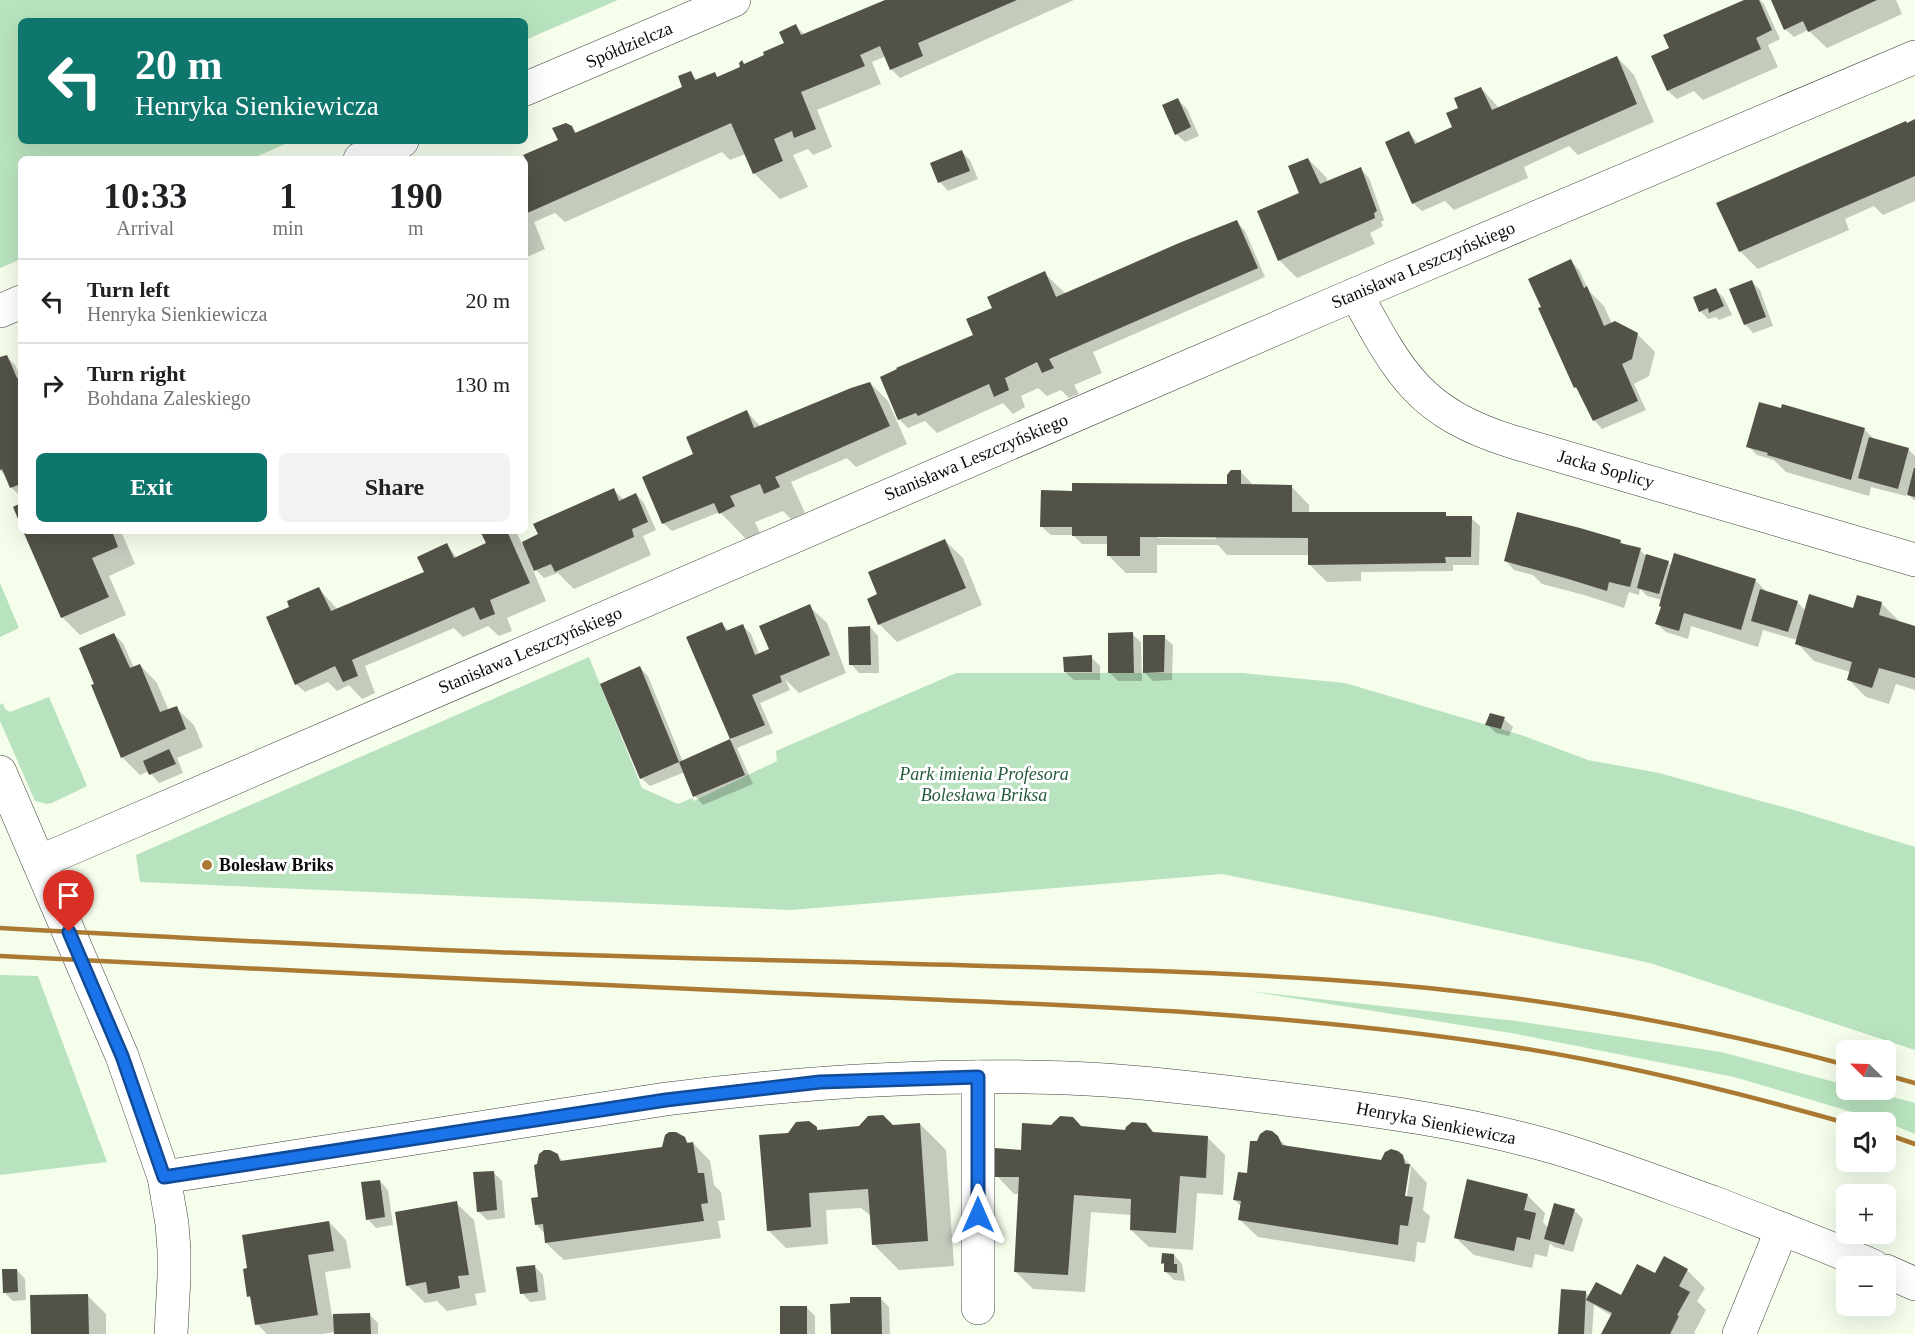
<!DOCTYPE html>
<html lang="en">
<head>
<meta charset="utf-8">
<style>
	:root { --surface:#fff; --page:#f2f2f2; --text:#202124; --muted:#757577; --line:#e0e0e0; --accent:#0f766e }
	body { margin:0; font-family:Georgia,serif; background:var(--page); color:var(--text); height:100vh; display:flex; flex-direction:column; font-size:22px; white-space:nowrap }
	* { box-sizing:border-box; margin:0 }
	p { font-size:20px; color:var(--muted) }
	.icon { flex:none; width:33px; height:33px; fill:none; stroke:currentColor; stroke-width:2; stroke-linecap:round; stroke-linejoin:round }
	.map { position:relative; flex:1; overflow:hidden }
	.details { position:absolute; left:18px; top:156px; width:510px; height:378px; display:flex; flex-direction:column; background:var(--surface); border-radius:9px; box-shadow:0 6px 24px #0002 }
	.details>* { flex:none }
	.guide { position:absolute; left:18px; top:18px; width:510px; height:126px; border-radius:9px; box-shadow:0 6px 24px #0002; background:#0f766e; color:#fff; overflow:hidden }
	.needle { width:39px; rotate:293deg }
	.buttons { position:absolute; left:1836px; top:1040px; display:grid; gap:12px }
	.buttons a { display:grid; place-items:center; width:60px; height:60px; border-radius:9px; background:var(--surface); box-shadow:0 6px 24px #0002; font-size:30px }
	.pin { position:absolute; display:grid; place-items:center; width:51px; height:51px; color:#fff; margin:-62px -26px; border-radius:50% 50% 50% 0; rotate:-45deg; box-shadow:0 0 6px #0007 }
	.pin .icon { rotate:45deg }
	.me { position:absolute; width:66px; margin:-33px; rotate:0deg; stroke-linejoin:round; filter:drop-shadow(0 0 4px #0008) }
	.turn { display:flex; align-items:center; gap:21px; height:126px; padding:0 18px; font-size:27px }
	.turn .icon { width:78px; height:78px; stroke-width:2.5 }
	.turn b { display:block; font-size:42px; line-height:51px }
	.eta { display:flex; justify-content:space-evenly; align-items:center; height:102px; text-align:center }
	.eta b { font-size:36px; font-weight:700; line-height:42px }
	.button { display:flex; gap:12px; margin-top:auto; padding:12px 18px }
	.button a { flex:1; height:69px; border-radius:9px; background:var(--accent); color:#fff; font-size:24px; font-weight:700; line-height:69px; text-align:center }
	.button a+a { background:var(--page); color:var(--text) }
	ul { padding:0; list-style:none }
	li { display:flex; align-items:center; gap:18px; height:84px; padding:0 18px; border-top:2px solid var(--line) }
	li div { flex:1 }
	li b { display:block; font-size:22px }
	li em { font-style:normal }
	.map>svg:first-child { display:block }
</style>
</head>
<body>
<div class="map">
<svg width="1915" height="1334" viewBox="0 0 1915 1334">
	<rect width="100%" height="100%" fill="#f5fdeb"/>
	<g fill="#b9e3be">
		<polygon points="0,0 618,0 525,40 525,21 21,21 21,141 292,141 251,159 21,159 21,259 0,268"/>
		<polygon points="0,583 19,628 0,637"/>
		<polygon points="589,657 642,788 678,804 692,798 694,801 777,761 776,751 956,673 1242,673 1345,683 1521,735 1588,760 1659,773 1794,810 1915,847 1915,1050 1650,963 1428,915 1222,874 791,910 140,882 136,855"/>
		<polygon points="49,697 87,786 52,803 47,804 35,801 0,721 0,705 3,703 5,709 10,712"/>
		<polygon points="0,975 38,976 107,1162 0,1175"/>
		<polygon points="1248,991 1516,1021 1721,1052 1846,1085 1846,1089 1863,1089 1915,1103 1915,1134 1886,1122 1734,1077 1511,1033"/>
	</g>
	<g fill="#0003" fill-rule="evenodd">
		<polygon points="888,0 1074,0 900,78 891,69 886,56 872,62 881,84 817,110 832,147 813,155 808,149 793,155 808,187 780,199 754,173 746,154 730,160 722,152 565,222 555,213 534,222 545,249 525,258 525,159 560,141 571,127 577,133 684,88 690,73 698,81 714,74 718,78 765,56 786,43 796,26 805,35"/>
		<polygon points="1747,0 1760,0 1764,4 1780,39 1768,45 1778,67 1703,100 1694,91 1677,99 1668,91 1653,56 1671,48"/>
		<polygon points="1772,0 1896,0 1902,14 1827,48 1808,30 1794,37 1785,29"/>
		<polygon points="1617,57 1634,75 1654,122 1578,155 1569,146 1524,167 1528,178 1454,210 1445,201 1422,211 1413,203 1409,133 1419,144 1454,128 1460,109 1481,88 1499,108"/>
		<polygon points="1178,100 1187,109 1199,136 1185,142 1176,134"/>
		<polygon points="1915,121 1915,201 1883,215 1874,206 1845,219 1849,230 1758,269 1740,251 1907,125"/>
		<polygon points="962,152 970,160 978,179 948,191 940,182"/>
		<polygon points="1308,159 1326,177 1328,182 1361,169 1369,178 1384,220 1381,222 1383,226 1370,233 1375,244 1297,278 1279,260 1301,194"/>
		<polygon points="1237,222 1245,231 1265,277 1093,352 1102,373 1074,385 1079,394 1069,398 1061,390 1047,396 1038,388 1021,396 1025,407 1013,414 1003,403 937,433 925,421 908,428 899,419 975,336 994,308 1044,273 1066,294"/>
		<polygon points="1571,261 1579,270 1589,291 1604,306 1612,324 1637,334 1655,352 1649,376 1634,384 1646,410 1602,429 1594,420 1580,391 1575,387"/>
		<polygon points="1752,282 1760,290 1773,326 1753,333 1745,324"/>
		<polygon points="1716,290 1724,298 1732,315 1719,320 1716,317 1708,319 1700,311"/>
		<polygon points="6,356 15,365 21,378 20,496 11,487 7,477 0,470 0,359"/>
		<polygon points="870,383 888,401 907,444 856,467 847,458 791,482 805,513 791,519 783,511 755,522 760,533 746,539 720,512 672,531 663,523 692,456 747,412 761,427"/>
		<polygon points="1782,410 1865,430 1875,440 1908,449 1915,456 1915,501 1907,493 1906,496 1871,487 1869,496 1786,472 1774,460 1757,455 1748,446"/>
		<path d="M 1241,472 L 1254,486 L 1292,487 L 1309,505 L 1309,513 L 1445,514 L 1449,518 L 1471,518 L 1480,526 L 1479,565 L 1453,565 L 1453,571 L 1361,572 L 1361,581 L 1327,582 L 1309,564 L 1310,555 L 1227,555 L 1218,545 L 1157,545 L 1157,573 L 1126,573 L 1109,556 L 1109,544 L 1082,544 L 1073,535 L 1051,535 L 1042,527 L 1073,492 L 1228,485 ZM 1157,535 L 1216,536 L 1216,539 L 1157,538 Z"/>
		<polygon points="614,490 624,500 636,494 644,503 656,530 643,536 651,555 574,589 558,573 544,578 531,565 546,601 507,618 512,631 499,636 488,626 463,637 454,628 365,666 375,693 362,699 349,685 337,691 328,682 305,692 296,684 289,609 319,589 338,610 425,573 447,545 457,558 488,544 482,531 516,531 522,544 538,536"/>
		<polygon points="25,531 121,531 135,564 109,576 126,615 80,635 62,617"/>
		<polygon points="945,541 963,558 982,605 897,642 879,624"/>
		<polygon points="1620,541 1624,545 1640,550 1645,555 1668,562 1672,566 1755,580 1768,593 1797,602 1806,611 1854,609 1881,603 1899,621 1915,628 1915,690 1896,684 1889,704 1866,697 1848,679 1850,672 1814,661 1797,643 1797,640 1763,630 1758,647 1691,626 1688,639 1666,632 1657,624 1663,608 1662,600 1647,596 1640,589 1639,595 1629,592 1624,608 1584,595 1542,584 1533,575 1514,570 1506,561"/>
		<polygon points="809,606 827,623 846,673 799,693 785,679 790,690 760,703 773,733 737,748 753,784 703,805 695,796 685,772 650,786 641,778 640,668 648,676 683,762 732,740 688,638 721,623 729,631 743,626 751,634 759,654 771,650"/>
		<polygon points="870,627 878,636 879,673 859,673 851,664"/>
		<polygon points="114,634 123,643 134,668 140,665 157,683 169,711 176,708 194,725 203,747 177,758 183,773 159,783 149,771 140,775 122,757 96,684"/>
		<polygon points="1132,634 1141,642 1142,681 1118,681 1109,672"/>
		<polygon points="1164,637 1173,645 1172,680 1153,681 1142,670 1144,670"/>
		<polygon points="1091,657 1100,666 1100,680 1074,680 1065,672"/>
		<polygon points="1504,719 1513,727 1509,736 1496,733 1487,724"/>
		<polygon points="920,1124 946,1150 954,1266 899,1270 873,1244 871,1216 861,1208 826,1210 828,1244 786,1248 768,1230 789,1135 816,1128 819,1131"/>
		<polygon points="1082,1128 1207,1137 1225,1155 1223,1195 1197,1193 1193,1250 1149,1247 1131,1230 1132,1215 1091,1212 1085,1292 1033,1289 1015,1271 1019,1194 1014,1194 997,1176 1022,1152"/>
		<polygon points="681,1135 690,1144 693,1143 710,1161 714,1185 721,1192 725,1220 718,1221 721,1238 564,1260 546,1243 545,1234 536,1224 539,1198 557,1155 564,1162 663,1148"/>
		<path d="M 1277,1137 L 1287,1147 L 1382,1162 L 1402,1156 L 1427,1183 L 1423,1210 L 1430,1216 L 1425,1243 L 1417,1242 L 1415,1262 L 1258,1237 L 1240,1220 L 1242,1207 L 1235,1200 L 1248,1175 ZM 1408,1167 L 1411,1167 L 1406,1203 L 1403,1203 Z"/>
		<polygon points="493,1172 502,1181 505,1218 487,1220 478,1211"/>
		<polygon points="380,1181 388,1190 393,1225 376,1228 368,1219"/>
		<polygon points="1527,1195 1545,1213 1543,1222 1548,1228 1574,1210 1583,1219 1573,1252 1554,1247 1550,1243 1547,1257 1535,1254 1532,1268 1474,1255 1456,1238"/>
		<polygon points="456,1203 474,1220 486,1292 475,1294 477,1305 447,1311 437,1301 425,1303 407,1285"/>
		<polygon points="329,1222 346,1240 351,1268 325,1272 332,1316 369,1314 378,1323 378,1334 335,1334 335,1332 322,1334 267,1334 257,1324 253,1300 248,1296 249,1269"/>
		<polygon points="1174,1255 1182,1264 1185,1281 1174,1280 1166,1272 1166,1266 1163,1263"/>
		<polygon points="534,1266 543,1275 546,1300 530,1302 522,1293"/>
		<polygon points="17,1270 25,1279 26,1300 13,1301 4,1292"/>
		<polygon points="1687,1270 1705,1288 1697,1301 1706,1310 1694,1333 1696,1334 1602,1334 1612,1316 1594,1305 1592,1334 1560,1334 1586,1293 1590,1297 1622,1297 1656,1275"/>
		<polygon points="88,1296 106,1314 106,1334 32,1334"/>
		<polygon points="880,1298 889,1307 890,1334 833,1334 852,1305"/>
		<polygon points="806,1307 815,1316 815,1334 782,1334"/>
	</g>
	<g fill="#525249">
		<polygon points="885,0 1017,0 918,43 923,56 890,70 880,46 860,55 865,66 801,92 816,129 794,138 792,131 774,139 783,161 753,174 731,123 525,214 525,158 523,155 558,140 552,128 566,123 572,126 575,133 682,87 678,76 691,71 695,80 715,72 717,77 740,67 739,63 742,60 744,64 764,55 763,52 784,43 779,32 796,24 801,35"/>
		<polygon points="1744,0 1759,0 1772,30 1756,38 1761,49 1667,91 1651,56 1669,48 1663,35"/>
		<polygon points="1771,0 1877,0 1808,32 1803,21 1784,30"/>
		<polygon points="1617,56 1637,104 1412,204 1385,142 1409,131 1415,144 1452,127 1446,113 1458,108 1454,98 1481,87 1492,110"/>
		<polygon points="1178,98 1191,127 1175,135 1162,105"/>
		<polygon points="1915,119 1915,176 1739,252 1716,203 1906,121 1907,123"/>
		<polygon points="962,150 970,171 938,183 930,163"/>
		<polygon points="1308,158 1320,184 1361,167 1377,211 1374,213 1375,218 1278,261 1257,211 1299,193 1288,166"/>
		<polygon points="1237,220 1258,268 1049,359 1054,368 1042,373 1037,362 1005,378 1009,390 994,397 989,384 918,416 916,413 898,420 880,377 897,369 896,368 973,335 966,319 992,308 987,297 1045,271 1056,297 1179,243"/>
		<polygon points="1571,259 1584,288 1587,286 1604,326 1615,321 1638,333 1632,359 1622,364 1638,401 1593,421 1576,387 1574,388 1538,308 1541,307 1528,279"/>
		<polygon points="1752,280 1766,317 1744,325 1729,289"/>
		<polygon points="1716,288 1724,306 1709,313 1708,308 1699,312 1693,297"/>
		<polygon points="7,355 17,378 21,377 21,484 10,488 2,469 0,470 0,357"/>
		<polygon points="870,382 890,426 775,477 780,487 764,494 760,484 730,496 735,506 719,514 714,503 662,524 642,477 693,454 686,437 747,410 754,428 851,388"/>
		<polygon points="1759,402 1781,408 1782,404 1865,428 1851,480 1767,455 1768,453 1746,447"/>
		<polygon points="1869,437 1909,448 1898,489 1858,478"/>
		<polygon points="1914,468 1915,468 1915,497 1907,495"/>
		<polygon points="1231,470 1241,470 1241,484 1292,485 1292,512 1446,512 1446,516 1472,516 1471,557 1445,557 1446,563 1308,565 1308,538 1140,537 1140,556 1107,556 1107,536 1072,536 1072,527 1040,527 1041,490 1072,491 1072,483 1227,484 1227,475"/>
		<polygon points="614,488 619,501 636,493 648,522 632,529 634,537 555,572 551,564 534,571 522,542 538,534 533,524"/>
		<polygon points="21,503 21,526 13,507"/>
		<polygon points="1517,512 1580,528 1621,540 1620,543 1641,548 1630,587 1609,582 1607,591 1565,578 1504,561"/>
		<polygon points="23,531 112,531 118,547 92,558 109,597 61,618"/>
		<polygon points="480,531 507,531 530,583 490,600 495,614 480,620 474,607 354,659 352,660 358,676 343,682 335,666 295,685 266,617 289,607 287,601 319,587 331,611 424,572 417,557 447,543 454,558 486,543"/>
		<polygon points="945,539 966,588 878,625 867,599 877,594 868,572"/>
		<polygon points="1674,553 1756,579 1741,630 1684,613 1679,631 1655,624 1661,607 1659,606"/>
		<polygon points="1646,554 1669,561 1659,594 1637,588"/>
		<polygon points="1760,589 1798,601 1788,632 1751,621"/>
		<polygon points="1809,594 1853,608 1857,595 1882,602 1879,615 1915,626 1915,678 1879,668 1872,688 1847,680 1852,662 1795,644"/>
		<polygon points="810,604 830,655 780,676 782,682 752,695 765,725 730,739 686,637 722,622 726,631 743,624 755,655 769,649 759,626"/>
		<polygon points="870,626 871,665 849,665 848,627"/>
		<polygon points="1133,632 1134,673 1108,673 1108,633"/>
		<polygon points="114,633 130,668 140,664 160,712 177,706 186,729 121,758 91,685 94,684 79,648"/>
		<polygon points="1143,635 1165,635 1164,672 1143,673"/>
		<polygon points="1092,655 1092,672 1064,672 1063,657"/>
		<polygon points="640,666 679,762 640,779 600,684"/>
		<polygon points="1490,713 1505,717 1501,729 1485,725"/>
		<polygon points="730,739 745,775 693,797 679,762"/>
		<polygon points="169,749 176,764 149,775 143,761"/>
		<polygon points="883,1115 893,1125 920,1123 928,1241 872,1245 868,1189 809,1193 811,1227 767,1231 759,1135 788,1133 796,1122 809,1121 817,1127 817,1130 859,1126 868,1116"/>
		<polygon points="1060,1116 1073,1117 1081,1126 1125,1130 1126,1127 1132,1122 1146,1123 1153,1132 1208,1136 1206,1178 1180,1176 1176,1233 1130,1230 1131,1199 1074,1195 1068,1275 1014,1272 1019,1177 995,1177 995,1148 1021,1150 1022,1123 1051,1125"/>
		<polygon points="1266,1130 1272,1131 1278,1136 1282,1145 1381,1160 1385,1152 1391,1149 1398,1151 1403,1155 1405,1164 1410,1164 1405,1196 1413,1197 1408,1226 1400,1225 1398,1245 1238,1220 1241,1201 1233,1200 1238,1172 1247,1173 1250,1141 1257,1141 1260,1134"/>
		<polygon points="669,1132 676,1132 685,1137 687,1143 693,1142 698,1173 704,1173 708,1203 701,1204 704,1221 545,1243 543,1224 535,1225 531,1198 538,1197 534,1165 537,1164 539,1154 544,1150 550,1150 558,1154 560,1161 662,1147 665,1135"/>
		<polygon points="494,1171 497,1210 477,1212 473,1172"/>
		<polygon points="1467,1179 1528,1194 1524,1210 1536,1213 1530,1240 1517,1237 1514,1251 1454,1238"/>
		<polygon points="380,1180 385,1217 366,1220 361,1182"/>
		<polygon points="457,1201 469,1275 458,1276 460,1288 428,1294 426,1282 406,1286 395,1212"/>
		<polygon points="1554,1203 1575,1209 1564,1245 1544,1239"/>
		<polygon points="329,1221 334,1251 308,1255 318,1315 255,1325 250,1296 247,1297 243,1269 247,1268 242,1235"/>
		<polygon points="1162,1253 1174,1254 1174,1264 1177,1264 1177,1273 1164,1272 1164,1263 1161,1264"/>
		<polygon points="1664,1256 1688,1269 1679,1286 1690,1292 1677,1315 1679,1316 1670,1334 1601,1334 1612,1313 1586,1300 1596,1282 1621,1295 1637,1264 1655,1273"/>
		<polygon points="535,1265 538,1292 520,1294 516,1267"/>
		<polygon points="2,1269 17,1269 18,1292 3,1293"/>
		<polygon points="1561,1289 1586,1291 1584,1334 1558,1334"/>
		<polygon points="88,1294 89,1334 31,1334 30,1295"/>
		<polygon points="850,1297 881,1297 882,1334 831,1334 830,1304 850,1303"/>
		<rect x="780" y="1306" width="27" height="28"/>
		<polygon points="370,1313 371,1334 334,1334 333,1314"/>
	</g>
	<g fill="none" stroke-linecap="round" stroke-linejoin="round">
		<defs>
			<g id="street">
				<polyline points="525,89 734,0"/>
				<polyline points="360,159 402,141"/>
				<path d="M 1356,294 C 1400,375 1420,413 1513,442 L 1915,560"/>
				<polyline points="0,311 21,302"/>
				<polyline points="0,772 122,1056 164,1177 172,1224 174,1250 174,1277 171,1334"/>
				<polyline points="39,862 1356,294 1915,57"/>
				<polyline points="978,1077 978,1308"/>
				<path d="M 164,1177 L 666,1099 C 811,1081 959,1071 1105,1080 C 1165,1084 1225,1092 1285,1099 C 1375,1110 1466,1122 1553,1147 C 1607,1163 1659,1183 1712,1202 C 1766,1223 1820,1243 1873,1266"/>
				<polyline points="1886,1271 1915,1284"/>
				<polyline points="1739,1334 1782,1229"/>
			</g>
		</defs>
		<use href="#street" stroke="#3e3e3e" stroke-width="34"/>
		<use href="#street" stroke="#fff" stroke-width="33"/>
		<g stroke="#aa7a34" stroke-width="4.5">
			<path d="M 0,928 C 183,938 366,948 549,954 C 649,957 748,960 848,962 C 1009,967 1171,969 1332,980 C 1503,991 1681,1020 1846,1065"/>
			<path d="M 0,956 C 267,970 535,982 802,994 C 1036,1004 1269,1010 1501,1045 C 1617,1062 1733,1091 1846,1123"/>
			<polyline points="1886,1075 1915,1083"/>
			<polyline points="1886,1134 1915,1144"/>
		</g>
	</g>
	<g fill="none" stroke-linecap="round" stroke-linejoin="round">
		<defs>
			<polyline id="route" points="69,932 122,1056 164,1177 666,1100 820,1082 978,1077 978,1215"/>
		</defs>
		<use href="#route" stroke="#114b97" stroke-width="15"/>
		<use href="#route" stroke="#1a73e8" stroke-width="10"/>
	</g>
	<circle fill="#aa7a34" stroke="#fff" stroke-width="2" cx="207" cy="865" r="6"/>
	<g text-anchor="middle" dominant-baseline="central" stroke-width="6" stroke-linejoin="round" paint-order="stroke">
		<g font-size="18" fill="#0b0b0b" stroke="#fff">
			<text transform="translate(629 45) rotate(-23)">Spółdzielcza</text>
			<text transform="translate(1423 265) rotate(-23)">Stanisława Leszczyńskiego</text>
			<text transform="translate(976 457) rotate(-23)">Stanisława Leszczyńskiego</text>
			<text transform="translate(1606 469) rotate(16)">Jacka Soplicy</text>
			<text transform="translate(530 650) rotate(-23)">Stanisława Leszczyńskiego</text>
			<text transform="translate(1436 1123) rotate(11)">Henryka Sienkiewicza</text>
		</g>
		<g font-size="18" font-style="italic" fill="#245a3b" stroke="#fff">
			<text x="984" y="774">Park imienia Profesora<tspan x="984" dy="21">Bolesława Briksa</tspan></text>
		</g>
		<g font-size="18" font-weight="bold" fill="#0b0b0b" stroke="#fff" text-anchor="start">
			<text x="219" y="865">Bolesław Briks</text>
		</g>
	</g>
</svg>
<div class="buttons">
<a><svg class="needle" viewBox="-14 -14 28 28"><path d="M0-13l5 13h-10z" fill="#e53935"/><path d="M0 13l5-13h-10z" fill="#757577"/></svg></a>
<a><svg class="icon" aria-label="sound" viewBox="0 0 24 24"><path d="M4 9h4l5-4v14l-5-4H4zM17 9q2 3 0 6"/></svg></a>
<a>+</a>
<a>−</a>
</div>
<div class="pin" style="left:69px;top:932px;background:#d93025"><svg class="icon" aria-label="arrive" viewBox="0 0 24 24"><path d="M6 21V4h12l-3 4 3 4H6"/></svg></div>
<svg class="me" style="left:978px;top:1215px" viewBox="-20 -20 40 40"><path d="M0-17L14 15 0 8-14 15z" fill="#1a73e8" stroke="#fff" stroke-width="4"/></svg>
<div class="guide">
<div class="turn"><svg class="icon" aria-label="left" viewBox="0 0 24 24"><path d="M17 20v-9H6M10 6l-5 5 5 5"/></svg><div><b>20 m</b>Henryka Sienkiewicza</div></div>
</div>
<section class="details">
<div class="eta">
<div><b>10:33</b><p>Arrival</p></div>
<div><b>1</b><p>min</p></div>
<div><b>190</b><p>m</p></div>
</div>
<ul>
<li><svg class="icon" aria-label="left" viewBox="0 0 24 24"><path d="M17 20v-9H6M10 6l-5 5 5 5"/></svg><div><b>Turn left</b><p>Henryka Sienkiewicza</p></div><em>20 m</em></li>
<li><svg class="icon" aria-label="right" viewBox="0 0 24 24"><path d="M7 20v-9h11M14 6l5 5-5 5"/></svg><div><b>Turn right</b><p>Bohdana Zaleskiego</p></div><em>130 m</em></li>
</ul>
<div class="button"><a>Exit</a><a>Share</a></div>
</section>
</div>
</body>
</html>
